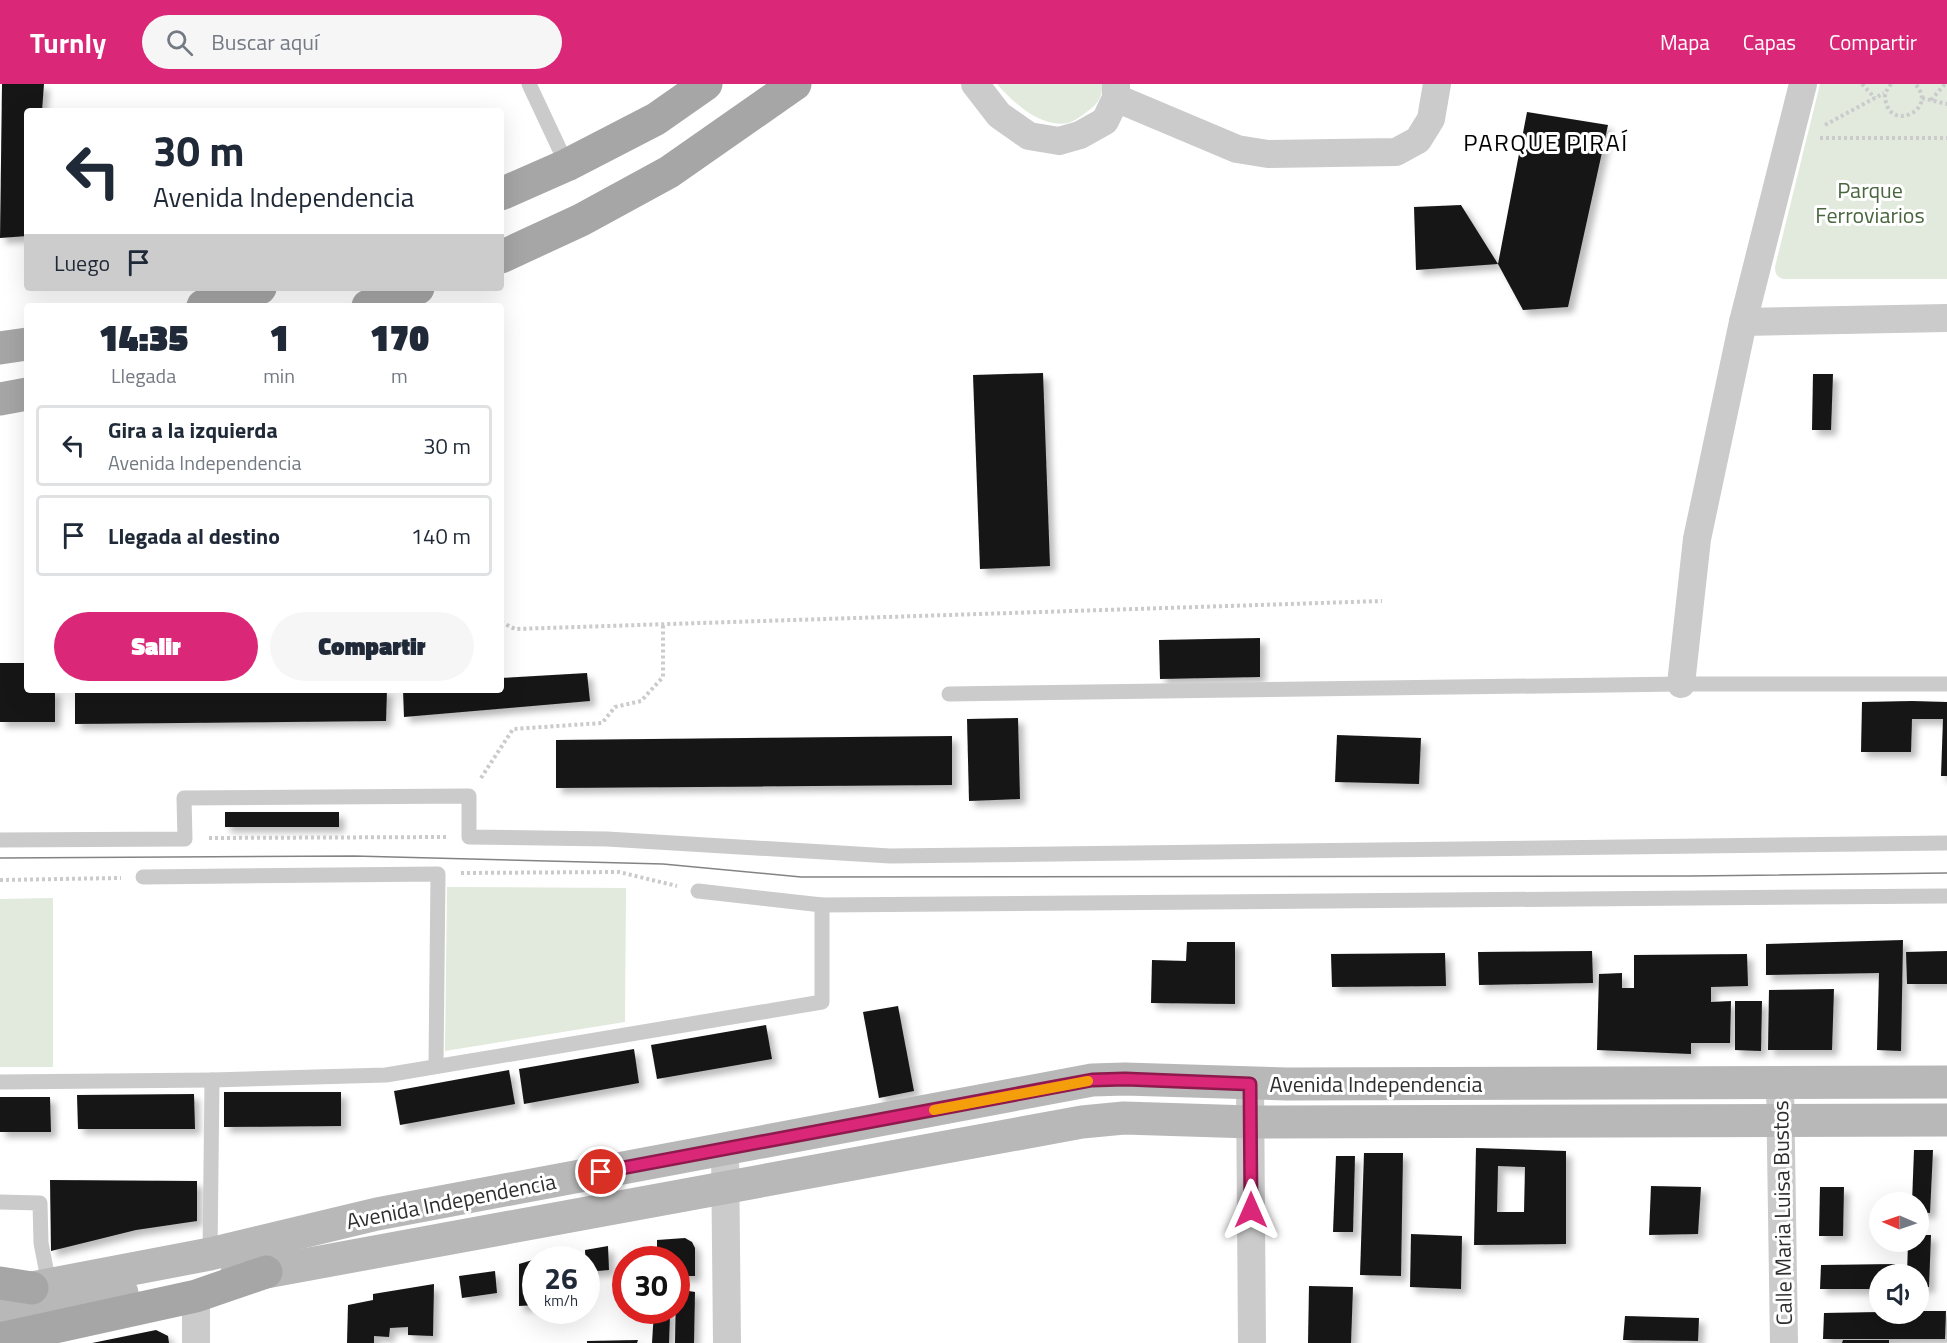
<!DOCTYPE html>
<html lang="es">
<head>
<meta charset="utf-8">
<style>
	:root { --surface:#fff; --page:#f6f6f7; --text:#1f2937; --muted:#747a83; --line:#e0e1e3; --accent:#db2777 }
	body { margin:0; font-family:"Titillium Web",sans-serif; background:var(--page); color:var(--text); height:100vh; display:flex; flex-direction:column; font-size:22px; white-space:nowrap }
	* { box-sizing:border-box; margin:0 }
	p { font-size:20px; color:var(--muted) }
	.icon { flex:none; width:33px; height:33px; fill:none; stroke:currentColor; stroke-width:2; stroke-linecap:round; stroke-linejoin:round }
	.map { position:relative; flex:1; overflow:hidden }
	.side { position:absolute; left:24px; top:219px; width:480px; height:390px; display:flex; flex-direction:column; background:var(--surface); border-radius:6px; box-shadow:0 6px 24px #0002 }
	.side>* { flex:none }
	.hud { position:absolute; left:24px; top:24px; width:480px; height:183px; border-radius:6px; box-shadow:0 6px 24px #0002; background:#fff; color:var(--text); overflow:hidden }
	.needle { width:39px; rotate:272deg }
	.controls { position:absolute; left:1869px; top:1108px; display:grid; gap:12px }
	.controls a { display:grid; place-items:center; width:60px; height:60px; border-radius:50%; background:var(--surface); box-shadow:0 6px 24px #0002; font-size:30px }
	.speed { position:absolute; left:522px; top:1162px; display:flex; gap:12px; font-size:30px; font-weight:700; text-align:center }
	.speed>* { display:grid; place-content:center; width:78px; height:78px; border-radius:50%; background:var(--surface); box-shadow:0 6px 24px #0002; line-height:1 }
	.speed small { font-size:15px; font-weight:400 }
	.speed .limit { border:9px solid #d22; background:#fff; color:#111 }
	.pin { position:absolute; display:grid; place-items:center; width:51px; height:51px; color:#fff; margin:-26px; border:3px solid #fff; border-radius:50%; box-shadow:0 2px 6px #0007 }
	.me { position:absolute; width:66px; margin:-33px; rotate:0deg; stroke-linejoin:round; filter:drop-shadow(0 0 4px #0008) }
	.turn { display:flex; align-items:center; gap:21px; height:126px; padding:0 30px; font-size:27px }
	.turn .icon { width:78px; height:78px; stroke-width:2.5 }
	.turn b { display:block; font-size:42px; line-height:51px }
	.then { display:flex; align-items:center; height:57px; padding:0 30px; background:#0003; gap:12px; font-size:22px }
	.eta { display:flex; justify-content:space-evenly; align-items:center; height:102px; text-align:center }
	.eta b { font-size:36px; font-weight:800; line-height:42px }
	.cta { display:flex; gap:12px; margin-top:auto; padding:12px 30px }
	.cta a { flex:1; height:69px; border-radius:36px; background:var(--accent); color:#fff; font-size:24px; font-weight:800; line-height:69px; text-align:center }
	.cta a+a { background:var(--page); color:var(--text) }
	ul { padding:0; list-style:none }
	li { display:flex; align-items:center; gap:18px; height:81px; margin:0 12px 9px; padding:0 18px; border:3px solid var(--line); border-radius:6px }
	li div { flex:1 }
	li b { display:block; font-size:22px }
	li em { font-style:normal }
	header { display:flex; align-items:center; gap:36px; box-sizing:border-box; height:84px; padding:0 30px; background:var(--accent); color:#fff }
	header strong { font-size:28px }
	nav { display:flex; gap:33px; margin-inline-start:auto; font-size:21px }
	.search { width:420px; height:54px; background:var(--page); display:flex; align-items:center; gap:15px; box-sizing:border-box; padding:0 21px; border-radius:33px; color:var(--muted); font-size:22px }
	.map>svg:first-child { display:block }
</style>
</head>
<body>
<header>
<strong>Turnly</strong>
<div class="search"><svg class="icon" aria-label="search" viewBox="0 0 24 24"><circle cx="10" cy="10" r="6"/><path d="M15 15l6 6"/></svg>Buscar aquí</div>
<nav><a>Mapa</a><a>Capas</a><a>Compartir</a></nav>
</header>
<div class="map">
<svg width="1947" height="1259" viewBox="0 0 1947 1259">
	<defs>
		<filter id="shadow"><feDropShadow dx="5.5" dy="5.5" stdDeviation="3" flood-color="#0004"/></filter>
	</defs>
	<rect width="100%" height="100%" fill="#fff"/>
	<g fill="#e1eadd">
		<path d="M 997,0 L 1102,0 C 1103,12 1098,20 1088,27 C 1083,31 1075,37 1068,39 C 1040,44 1014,19 997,0 Z"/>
		<path d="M 1820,0 L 1947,0 L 1947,195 L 1783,195 C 1777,193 1775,190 1775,183 Z"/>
		<polygon points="447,803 626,804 625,938 445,967"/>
		<polygon points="53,814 53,983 0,983 0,815"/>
	</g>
	<g fill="#151515" fill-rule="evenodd" filter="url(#shadow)">
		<polygon points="2,0 44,0 42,27 27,27 27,152 0,154"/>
		<polygon points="1527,28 1608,41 1568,223 1523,226 1498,180 1416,186 1414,123 1461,121 1498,180"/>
		<polygon points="1043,289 1050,482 980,485 973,291"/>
		<polygon points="1813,290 1833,290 1831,346 1812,346"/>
		<polygon points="1260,554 1260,593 1160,595 1159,556"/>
		<polygon points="0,579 27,579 27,606 55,606 55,638 0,638"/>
		<polygon points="587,589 590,617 404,633 403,606 501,606 501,594"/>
		<polygon points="75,606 387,606 386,637 75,640"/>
		<polygon points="1912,617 1947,618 1947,692 1941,692 1943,635 1912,635 1911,668 1861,668 1862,618"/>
		<polygon points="1018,634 1020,715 969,717 967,635"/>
		<polygon points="1337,651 1421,654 1419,700 1335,698"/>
		<polygon points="952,652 952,701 556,704 556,656"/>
		<rect x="225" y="728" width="114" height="15"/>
		<polygon points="1903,856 1901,967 1877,966 1879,889 1766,891 1766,860"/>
		<polygon points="1187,858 1235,858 1235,920 1151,919 1152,876 1186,877"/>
		<polygon points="1592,867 1593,899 1479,901 1478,868"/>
		<polygon points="1947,867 1947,900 1907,900 1906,868"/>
		<polygon points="1445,869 1446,902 1332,903 1331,870"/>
		<polygon points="1747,870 1748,902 1711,903 1711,918 1731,917 1730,959 1691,959 1691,970 1597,966 1599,890 1622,889 1622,904 1634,904 1634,871"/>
		<polygon points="1834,905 1832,966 1768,966 1769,906"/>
		<polygon points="1735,917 1762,917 1761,967 1735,966"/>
		<polygon points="898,922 914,1007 879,1014 863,928"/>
		<polygon points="766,941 772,975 657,995 651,961"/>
		<polygon points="634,965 639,999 524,1020 519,985"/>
		<polygon points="509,986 515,1020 400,1041 394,1007"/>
		<polygon points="224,1008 341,1008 341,1042 224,1043"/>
		<polygon points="194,1010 195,1045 78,1045 77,1011"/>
		<polygon points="0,1013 50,1013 51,1048 0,1048"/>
		<path d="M 1476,1064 L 1566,1067 L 1566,1160 L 1474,1161 ZM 1498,1082 L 1525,1083 L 1524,1128 L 1497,1128 Z"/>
		<polygon points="1914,1066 1933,1066 1930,1129 1918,1128 1918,1119 1912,1119"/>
		<polygon points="1364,1069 1403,1069 1401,1192 1360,1191"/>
		<polygon points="1336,1072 1355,1072 1353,1148 1333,1148"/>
		<polygon points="50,1096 197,1097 197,1137 136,1146 51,1167"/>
		<polygon points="1651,1102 1701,1103 1698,1150 1649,1151"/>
		<polygon points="1820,1103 1844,1103 1843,1152 1819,1152"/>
		<polygon points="1411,1150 1462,1152 1461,1205 1410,1203"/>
		<polygon points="1918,1151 1931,1151 1929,1203 1918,1203 1918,1191 1907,1191 1908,1158 1918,1158"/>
		<polygon points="685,1154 692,1158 695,1164 695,1192 676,1192 676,1174 657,1174 657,1156"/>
		<polygon points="608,1162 609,1186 586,1188 585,1166"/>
		<polygon points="536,1175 536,1221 519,1222 519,1180"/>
		<polygon points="1895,1180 1894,1191 1880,1191 1880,1205 1820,1205 1821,1181"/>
		<polygon points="495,1187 497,1209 462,1214 459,1192"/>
		<polygon points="434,1200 433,1252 408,1251 408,1243 390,1244 389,1253 374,1252 374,1259 347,1259 348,1221 373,1216 373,1210"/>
		<polygon points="1309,1202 1353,1203 1351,1259 1308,1259"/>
		<polygon points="676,1205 695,1208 694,1259 675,1259"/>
		<polygon points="654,1227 673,1227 670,1231 669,1259 652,1259"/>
		<polygon points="1918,1227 1946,1227 1945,1255 1823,1255 1824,1229 1880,1228 1880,1230 1918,1230"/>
		<polygon points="1625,1232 1699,1234 1698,1257 1623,1256"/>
		<polygon points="156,1246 168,1252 169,1259 92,1259"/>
		<polygon points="638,1256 637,1259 587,1259 587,1257"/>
		<polygon points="1843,1256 1889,1256 1889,1259 1842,1259"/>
	</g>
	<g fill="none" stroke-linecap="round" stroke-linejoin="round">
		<g stroke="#cbcbcb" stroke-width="4" stroke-dasharray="3 3" stroke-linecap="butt">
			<polyline points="1862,0 1875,14"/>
			<path d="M 1891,0 L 1885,9 C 1884,52 1941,26 1915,0"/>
			<polyline points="1922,14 1947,20"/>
			<polyline points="1931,16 1945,0"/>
			<polyline points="1825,41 1884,9"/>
			<polyline points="1820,54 1947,54"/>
			<polyline points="501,538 515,545 1382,517"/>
			<polyline points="481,694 513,645 602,639 615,623 641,617 663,593 663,539"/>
			<polyline points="209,754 447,753"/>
			<polyline points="461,789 619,788 677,802"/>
			<polyline points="0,796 121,794"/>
		</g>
		<g stroke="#cbcbcb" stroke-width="15">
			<polyline points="529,0 567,81"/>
			<polyline points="949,610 1681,600 1947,600"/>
			<polyline points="0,756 185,755 184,714 469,712 469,753 607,755 890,772 1947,759"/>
			<polyline points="143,793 438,790 436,982"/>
			<polyline points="698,807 822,821 1947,812"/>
			<polyline points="0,998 212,996 386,991 822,918 822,821"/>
			<polyline points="0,1118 40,1119 41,1159 49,1200"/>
			<polyline points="210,1170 212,996"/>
		</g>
		<g stroke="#cbcbcb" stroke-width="28">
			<polyline points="975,0 999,31 1029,52 1059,57 1080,51 1105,37 1116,14 1116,0"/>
			<polyline points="1116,14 1237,65 1268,70 1396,68 1418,56 1431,35 1437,0"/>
			<polyline points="1743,238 1947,234"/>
			<polyline points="1681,600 1697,455 1743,238 1803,0"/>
			<polyline points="1780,999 1784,1259"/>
			<polyline points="1250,1000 1252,1259"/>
			<polyline points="725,1065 727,1259"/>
			<polyline points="196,1259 196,1212"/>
		</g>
		<g stroke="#b8b8b8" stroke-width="33">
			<polyline points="237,1189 266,1188 1082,1038 1124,1034 1251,1038 1947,1036"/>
			<polyline points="0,1217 32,1204 210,1170 377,1130 1092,996 1125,995 1287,1000 1947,998"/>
			<polyline points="0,1234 122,1209"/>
		</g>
		<g stroke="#a6a6a6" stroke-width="33">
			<polyline points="501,110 567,81 656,35 706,0"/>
			<polyline points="501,173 581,136 669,88 795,0"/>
			<polyline points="203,222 260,204"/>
			<polyline points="368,222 418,204"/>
			<polyline points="0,264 27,260"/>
			<polyline points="0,315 27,310"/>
			<polyline points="0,1199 32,1204"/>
			<polyline points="0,1255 196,1212 266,1188"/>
		</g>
		<polyline stroke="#838383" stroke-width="1.5" points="0,774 354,772 663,780 801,793 1691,792 1947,789"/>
	</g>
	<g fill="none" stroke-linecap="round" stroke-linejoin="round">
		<defs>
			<polyline id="route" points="601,1088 1092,996 1125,995 1250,1000 1251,1126"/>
		</defs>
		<use href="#route" stroke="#8e194d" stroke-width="15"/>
		<use href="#route" stroke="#db2777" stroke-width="10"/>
		<polyline stroke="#f59e0b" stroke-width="10" points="934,1026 1088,997"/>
	</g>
	<g text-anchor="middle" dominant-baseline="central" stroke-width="6" stroke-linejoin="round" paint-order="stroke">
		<g font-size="22" fill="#49663f" stroke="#fff">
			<text x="1870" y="106">Parque<tspan x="1870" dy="25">Ferroviarios</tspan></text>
		</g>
		<g font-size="22" fill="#2e2e2e" stroke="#fff">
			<text x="1376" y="1000">Avenida Independencia</text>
			<text transform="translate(451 1117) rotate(-11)">Avenida Independencia</text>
			<text transform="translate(1782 1129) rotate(-91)">Calle Maria Luisa Bustos</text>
		</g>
		<g font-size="24" letter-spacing="1.5" fill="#000" stroke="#fff">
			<text x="1546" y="58">PARQUE PIRAÍ</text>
		</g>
	</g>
</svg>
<div class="controls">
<a><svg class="needle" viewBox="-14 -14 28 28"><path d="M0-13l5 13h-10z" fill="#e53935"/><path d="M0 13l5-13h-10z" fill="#747a83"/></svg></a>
<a><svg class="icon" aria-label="sound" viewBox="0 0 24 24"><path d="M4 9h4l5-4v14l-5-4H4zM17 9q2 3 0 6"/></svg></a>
</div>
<div class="speed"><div>26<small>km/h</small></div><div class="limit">30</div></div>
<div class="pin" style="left:601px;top:1088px;background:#d93025"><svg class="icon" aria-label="arrive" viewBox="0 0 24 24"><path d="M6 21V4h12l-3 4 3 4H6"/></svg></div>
<svg class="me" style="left:1251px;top:1126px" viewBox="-20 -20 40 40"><path d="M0-17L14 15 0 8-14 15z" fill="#db2777" stroke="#fff" stroke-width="4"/></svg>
<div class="hud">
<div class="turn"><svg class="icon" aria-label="left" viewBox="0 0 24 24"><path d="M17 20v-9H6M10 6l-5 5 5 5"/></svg><div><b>30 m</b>Avenida Independencia</div></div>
<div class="then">Luego<svg class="icon" aria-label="arrive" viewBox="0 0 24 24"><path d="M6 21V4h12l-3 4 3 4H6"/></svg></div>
</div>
<section class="side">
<div class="eta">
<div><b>14:35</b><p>Llegada</p></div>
<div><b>1</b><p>min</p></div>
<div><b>170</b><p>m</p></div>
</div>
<ul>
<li><svg class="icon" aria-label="left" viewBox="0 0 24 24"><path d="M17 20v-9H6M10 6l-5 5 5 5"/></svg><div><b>Gira a la izquierda</b><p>Avenida Independencia</p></div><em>30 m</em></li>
<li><svg class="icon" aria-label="arrive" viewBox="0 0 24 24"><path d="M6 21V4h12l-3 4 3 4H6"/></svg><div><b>Llegada al destino</b></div><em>140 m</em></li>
</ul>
<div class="cta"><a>Salir</a><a>Compartir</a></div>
</section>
</div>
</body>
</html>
